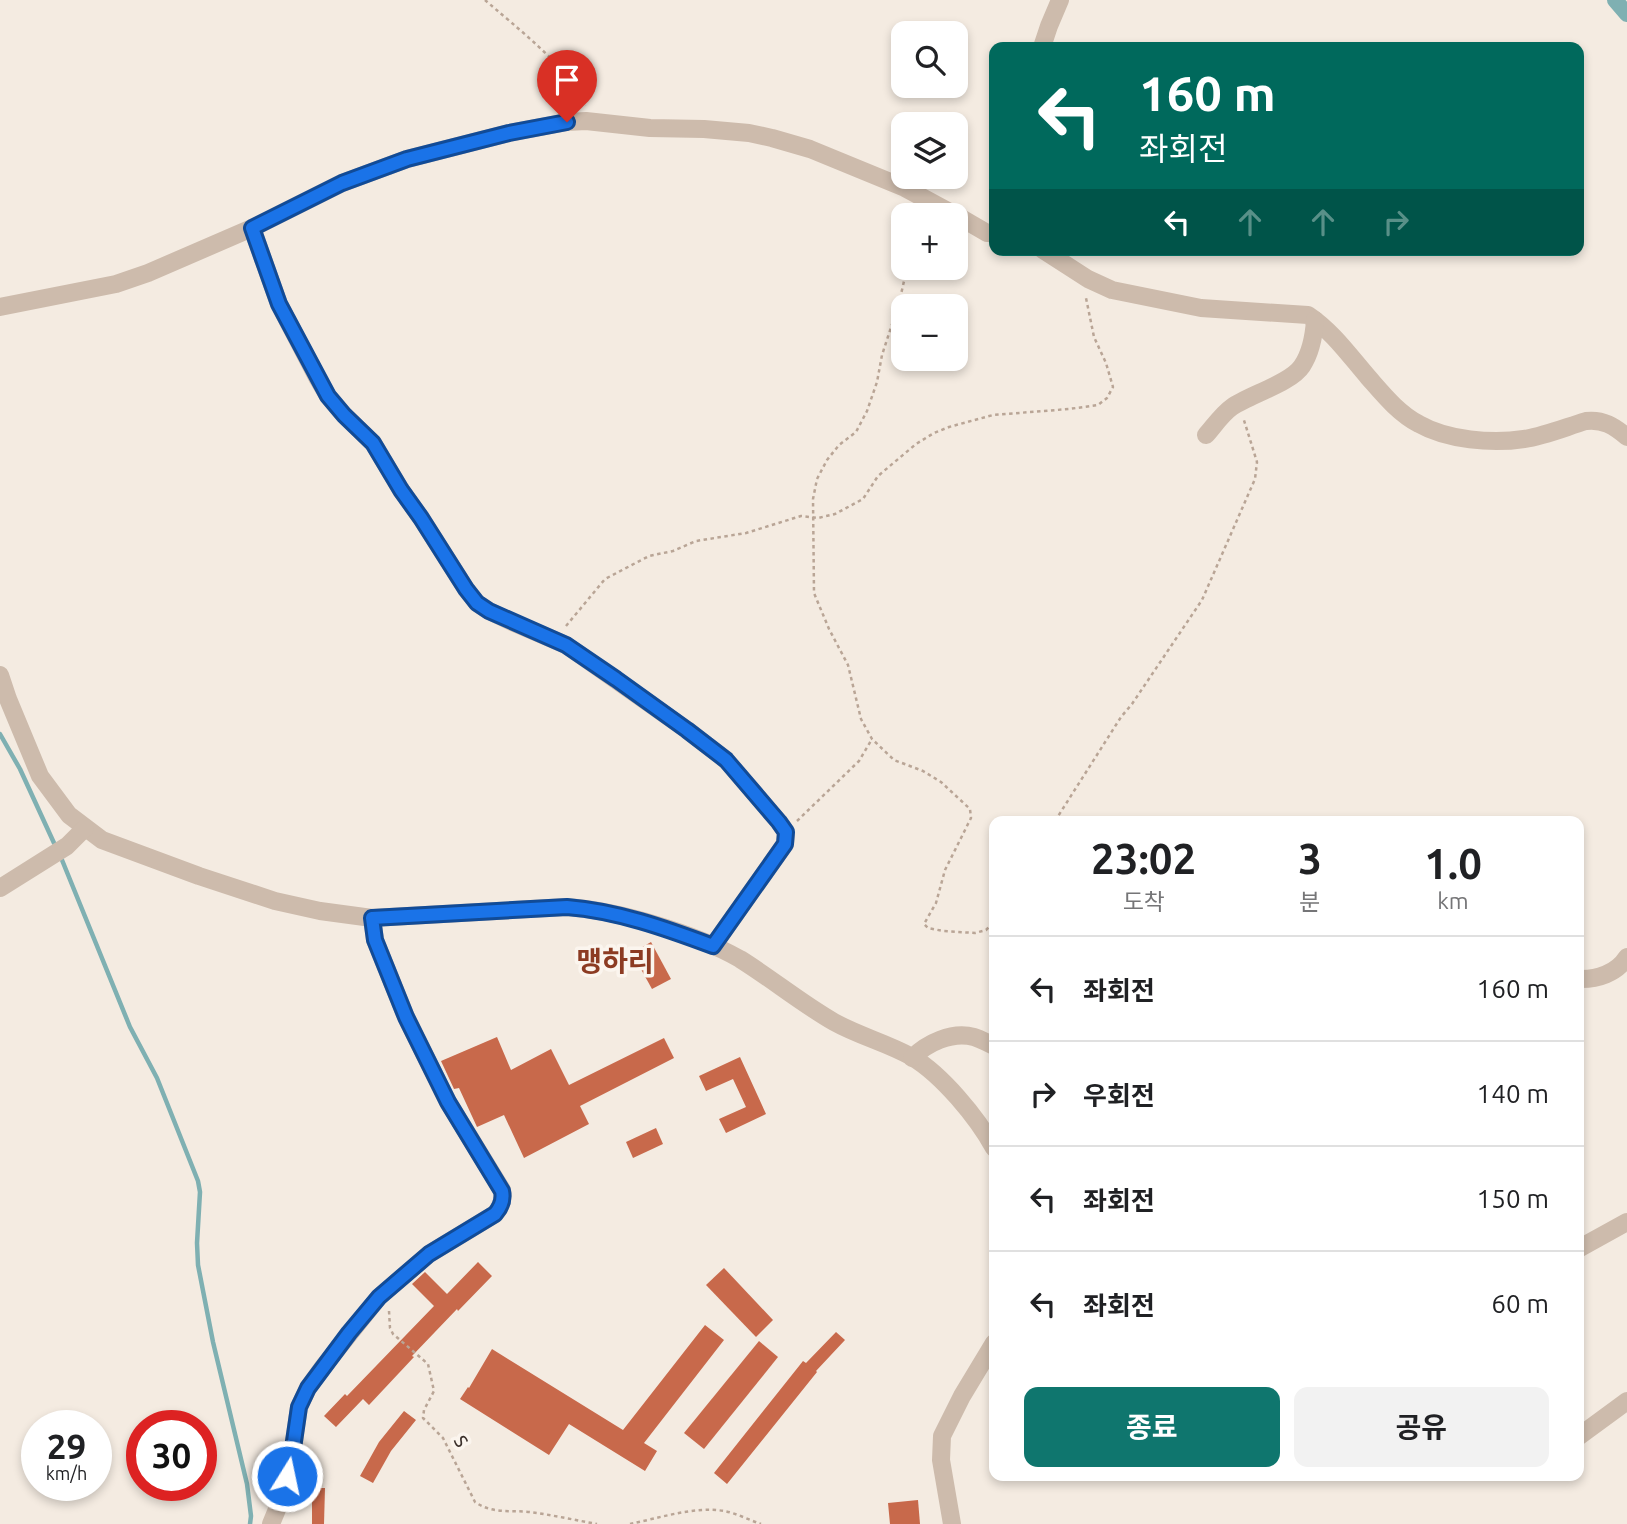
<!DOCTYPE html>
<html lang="ko">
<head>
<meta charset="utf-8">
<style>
	:root { --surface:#fff; --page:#f2f2f2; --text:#202124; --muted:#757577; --line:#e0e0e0; --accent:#0f766e }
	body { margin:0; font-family:Ubuntu,"Noto Sans KR",sans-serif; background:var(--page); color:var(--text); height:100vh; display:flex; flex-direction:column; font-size:26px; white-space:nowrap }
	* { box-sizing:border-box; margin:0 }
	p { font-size:23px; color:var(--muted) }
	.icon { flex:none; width:38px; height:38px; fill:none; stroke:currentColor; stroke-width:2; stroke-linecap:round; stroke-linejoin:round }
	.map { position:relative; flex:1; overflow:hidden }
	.details { position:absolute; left:989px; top:816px; width:595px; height:665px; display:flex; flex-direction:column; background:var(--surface); border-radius:14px; box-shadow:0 4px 10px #0003 }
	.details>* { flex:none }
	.hud { position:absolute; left:989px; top:42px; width:595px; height:214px; border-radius:14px; box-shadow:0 4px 10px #0003; background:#00695c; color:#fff; overflow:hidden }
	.buttons { position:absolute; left:891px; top:21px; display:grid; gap:14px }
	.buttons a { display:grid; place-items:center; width:77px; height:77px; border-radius:14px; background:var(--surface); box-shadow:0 4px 10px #0003; font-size:35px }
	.speed { position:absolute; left:21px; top:1410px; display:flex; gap:14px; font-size:35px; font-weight:700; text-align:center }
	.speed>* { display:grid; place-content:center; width:91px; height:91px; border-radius:50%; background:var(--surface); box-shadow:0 4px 10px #0003; line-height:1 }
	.speed small { font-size:18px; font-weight:400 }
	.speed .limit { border:10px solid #d22; background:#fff; color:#111 }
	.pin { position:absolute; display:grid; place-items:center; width:60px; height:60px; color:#fff; margin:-72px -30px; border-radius:50% 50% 50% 0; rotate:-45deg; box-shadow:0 0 7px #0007 }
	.pin .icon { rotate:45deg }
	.me { position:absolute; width:77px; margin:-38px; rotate:10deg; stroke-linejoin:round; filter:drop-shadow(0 0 5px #0008) }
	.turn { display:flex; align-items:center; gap:24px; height:147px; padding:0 35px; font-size:32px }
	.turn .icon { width:91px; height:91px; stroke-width:2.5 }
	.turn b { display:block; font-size:49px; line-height:60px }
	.lanes { display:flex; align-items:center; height:66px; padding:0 35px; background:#0003; justify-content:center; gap:35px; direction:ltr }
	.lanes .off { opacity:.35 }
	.eta { display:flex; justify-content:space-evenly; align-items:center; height:119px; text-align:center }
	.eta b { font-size:42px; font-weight:700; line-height:49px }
	.primary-button { display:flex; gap:14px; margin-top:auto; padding:14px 35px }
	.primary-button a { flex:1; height:80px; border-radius:14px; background:var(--accent); color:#fff; font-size:28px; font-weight:700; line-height:80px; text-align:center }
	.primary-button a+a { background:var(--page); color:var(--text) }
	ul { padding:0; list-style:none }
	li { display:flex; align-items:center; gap:21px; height:105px; padding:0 35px; border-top:2px solid var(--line) }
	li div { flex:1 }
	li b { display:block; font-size:26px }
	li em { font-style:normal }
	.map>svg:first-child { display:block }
</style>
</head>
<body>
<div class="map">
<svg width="1627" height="1524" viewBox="0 0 1627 1524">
	<rect width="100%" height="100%" fill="#f4ebe1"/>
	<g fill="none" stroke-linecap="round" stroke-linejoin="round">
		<g stroke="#7fb0b2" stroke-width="4.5">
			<polyline points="0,734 20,769 54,843"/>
			<polyline points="62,860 130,1027 157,1078 198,1181 200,1192 197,1243 198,1265 213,1342 247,1484 251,1516 250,1524"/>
		</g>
		<polyline stroke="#7fb0b2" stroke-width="16" points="1615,0 1627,14"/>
	</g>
	<g fill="#c8694b">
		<polygon points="651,942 671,979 652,989 632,953"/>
		<polygon points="497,1037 511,1070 551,1049 569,1085 664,1038 674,1058 580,1106 589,1124 524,1158 504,1115 477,1127 459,1088 454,1089 441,1061"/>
		<polygon points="740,1057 766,1114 726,1133 719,1119 746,1107 733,1079 706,1091 699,1076"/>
		<polygon points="656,1128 663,1144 633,1158 626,1142"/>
		<polygon points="478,1262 492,1276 458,1311 457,1309 412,1356 414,1357 369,1405 363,1399 336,1427 324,1416 345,1394 347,1396 434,1306 412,1284 425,1272 447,1294"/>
		<polygon points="724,1268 773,1320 756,1337 706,1285"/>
		<polygon points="705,1325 724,1340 644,1443 657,1451 645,1471 569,1424 549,1455 460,1399 468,1387 469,1388 492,1349 623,1430"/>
		<polygon points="836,1332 845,1340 816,1371 817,1372 727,1484 714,1473 803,1361 806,1363"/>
		<polygon points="759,1341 778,1357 704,1449 684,1433"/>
		<polygon points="404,1411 416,1420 391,1451 373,1483 360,1476 379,1442"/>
		<polygon points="312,1488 325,1488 324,1524 312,1524"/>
		<polygon points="918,1500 920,1524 890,1524 888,1503"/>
	</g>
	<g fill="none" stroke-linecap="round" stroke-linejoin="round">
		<g stroke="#b9a596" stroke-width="2.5" stroke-dasharray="3.5 3.5" stroke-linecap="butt">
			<path d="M 485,0 C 511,23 577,74 585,106"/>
			<polyline points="907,268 899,303 882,355 877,382 867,411 856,432 839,445 827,460 817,479 813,499 814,593 829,629 848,665 861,719 872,739 894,760 923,771 941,782 970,809 971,818 945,870 936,903 924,924 928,928 943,931 975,933 986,930 994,922"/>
			<polyline points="566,626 605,579 649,556 673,551 696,541 746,533 801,516 818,518 835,514 863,499 878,476 916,444 934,433 949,427 993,415 1069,409 1098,405 1107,398 1113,387 1106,363 1094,337 1086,298"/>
			<polyline points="797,821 859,761 872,739"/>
			<polyline points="1055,821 1121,717 1132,704 1202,600 1255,479 1257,462 1243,417"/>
			<path d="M 389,1311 L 390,1328 L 393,1334 L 428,1364 L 434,1391 L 424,1410 L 423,1418 L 443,1438 L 475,1502 C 492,1514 510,1510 530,1512 C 552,1515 575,1520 597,1524"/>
			<path d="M 630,1524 C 659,1518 695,1506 724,1511 C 736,1513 749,1520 761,1524"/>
		</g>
		<g stroke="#cdbbac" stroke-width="18">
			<polyline points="1042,47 1049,26 1060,0"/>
			<polyline points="956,215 987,233 994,233"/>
			<polyline points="252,228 279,304 318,379 328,396 344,415 373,443 401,490 421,518 466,589 477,603 489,611 512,622 566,645 687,730 726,760 779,822 786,832 785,844 713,946"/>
			<path d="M 1043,250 L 1088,279 L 1112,290 L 1201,308 L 1308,315 C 1332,331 1349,355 1368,377 C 1383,394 1398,413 1419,424 C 1447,440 1492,444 1524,439 C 1545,436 1566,427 1586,421 C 1603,419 1614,426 1627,437"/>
			<polyline points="0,307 116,284 148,273 252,228 342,183 407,159 509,133 567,122 586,121 650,128 704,129 749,133 772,138 810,149 905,188 955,215"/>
			<path d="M 1206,435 C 1214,426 1222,414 1232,407 C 1249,395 1291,383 1302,366 C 1310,354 1314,335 1315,320"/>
			<path d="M 0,675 L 8,699 L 40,776 L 69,815 L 102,840 L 199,876 L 275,901 L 320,911 L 372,918 L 567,907 C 619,911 694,933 740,959 C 772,979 801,1003 834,1022 C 859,1036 887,1043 912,1057 C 942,1075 977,1117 994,1148"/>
			<polyline points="0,888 67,846 85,828"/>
			<path d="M 1578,979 C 1597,980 1617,973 1627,957"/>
			<path d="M 912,1058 C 927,1043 952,1031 974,1037 C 981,1039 987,1043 994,1046"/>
			<polyline points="1578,1249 1627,1222"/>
			<polyline points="1578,1437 1627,1401"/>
			<path d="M 271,1524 L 278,1507 L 292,1455 L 299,1407 L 308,1388 L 323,1367 L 379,1297 L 429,1254 L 495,1214 C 501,1207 504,1200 502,1190 L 448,1102 L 406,1017 L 375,940 L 372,918"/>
			<polyline points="952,1524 941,1460 942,1436 962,1396 994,1343"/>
		</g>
	</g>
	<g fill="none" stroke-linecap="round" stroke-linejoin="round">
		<defs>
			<path id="route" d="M 287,1476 L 292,1455 L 299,1407 L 308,1388 L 349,1333 L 379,1297 L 429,1254 L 495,1214 C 501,1207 504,1200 502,1191 L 448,1102 L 406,1017 L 375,940 L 372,918 L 567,907 C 617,911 665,928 713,946 L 785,844 L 786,832 L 779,822 L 726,760 L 687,730 L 616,679 L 566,645 L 489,611 L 477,603 L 466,589 L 421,518 L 401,490 L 373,443 L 344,415 L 328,396 L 279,304 L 252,228 L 342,183 L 407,159 L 509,133 L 567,122"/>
		</defs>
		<use href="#route" stroke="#114b97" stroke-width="18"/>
		<use href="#route" stroke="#1a73e8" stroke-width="12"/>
	</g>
	<g text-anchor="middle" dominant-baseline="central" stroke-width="7" stroke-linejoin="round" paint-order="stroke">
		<g font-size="24" fill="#3b302b" stroke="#fbf5ee">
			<text transform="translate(463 1440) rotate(59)">s</text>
		</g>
		<g font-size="28" font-weight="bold" fill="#8c3b22" stroke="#fbf5ee">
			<text x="615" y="960">맹하리</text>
		</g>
	</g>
</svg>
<div class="buttons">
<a><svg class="icon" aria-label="search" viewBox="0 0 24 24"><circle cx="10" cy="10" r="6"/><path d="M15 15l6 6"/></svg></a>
<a><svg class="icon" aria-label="layers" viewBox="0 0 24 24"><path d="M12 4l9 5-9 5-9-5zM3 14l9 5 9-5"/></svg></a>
<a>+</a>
<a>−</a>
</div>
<div class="speed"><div>29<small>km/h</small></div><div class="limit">30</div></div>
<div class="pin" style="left:567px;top:122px;background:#d93025"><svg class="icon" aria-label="arrive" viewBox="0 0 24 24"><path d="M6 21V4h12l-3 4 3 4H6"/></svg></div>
<svg class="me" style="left:287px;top:1476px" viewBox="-20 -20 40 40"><circle r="17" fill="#1a73e8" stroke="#fff" stroke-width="3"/><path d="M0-11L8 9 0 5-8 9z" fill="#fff"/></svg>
<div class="hud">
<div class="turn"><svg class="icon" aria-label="left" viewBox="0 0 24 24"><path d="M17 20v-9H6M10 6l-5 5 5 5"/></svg><div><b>160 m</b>좌회전</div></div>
<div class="lanes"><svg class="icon" aria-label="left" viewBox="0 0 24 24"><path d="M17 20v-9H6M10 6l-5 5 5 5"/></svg><svg class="icon off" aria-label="ahead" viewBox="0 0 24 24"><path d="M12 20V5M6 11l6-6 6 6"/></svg><svg class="icon off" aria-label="ahead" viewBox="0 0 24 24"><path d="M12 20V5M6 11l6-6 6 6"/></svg><svg class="icon off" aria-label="right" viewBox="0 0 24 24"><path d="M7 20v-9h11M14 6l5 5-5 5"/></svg></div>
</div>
<section class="details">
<div class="eta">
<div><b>23:02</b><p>도착</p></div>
<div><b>3</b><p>분</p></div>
<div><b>1.0</b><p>km</p></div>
</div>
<ul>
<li><svg class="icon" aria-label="left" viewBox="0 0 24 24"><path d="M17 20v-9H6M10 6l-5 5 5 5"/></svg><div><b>좌회전</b></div><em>160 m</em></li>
<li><svg class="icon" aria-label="right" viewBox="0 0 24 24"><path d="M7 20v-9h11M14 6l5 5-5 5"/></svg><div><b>우회전</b></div><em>140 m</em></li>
<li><svg class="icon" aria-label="left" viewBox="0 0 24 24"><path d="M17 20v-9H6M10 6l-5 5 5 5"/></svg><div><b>좌회전</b></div><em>150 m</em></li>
<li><svg class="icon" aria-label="left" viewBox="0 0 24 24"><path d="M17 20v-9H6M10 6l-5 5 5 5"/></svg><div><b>좌회전</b></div><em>60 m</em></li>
</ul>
<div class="primary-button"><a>종료</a><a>공유</a></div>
</section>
</div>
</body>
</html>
